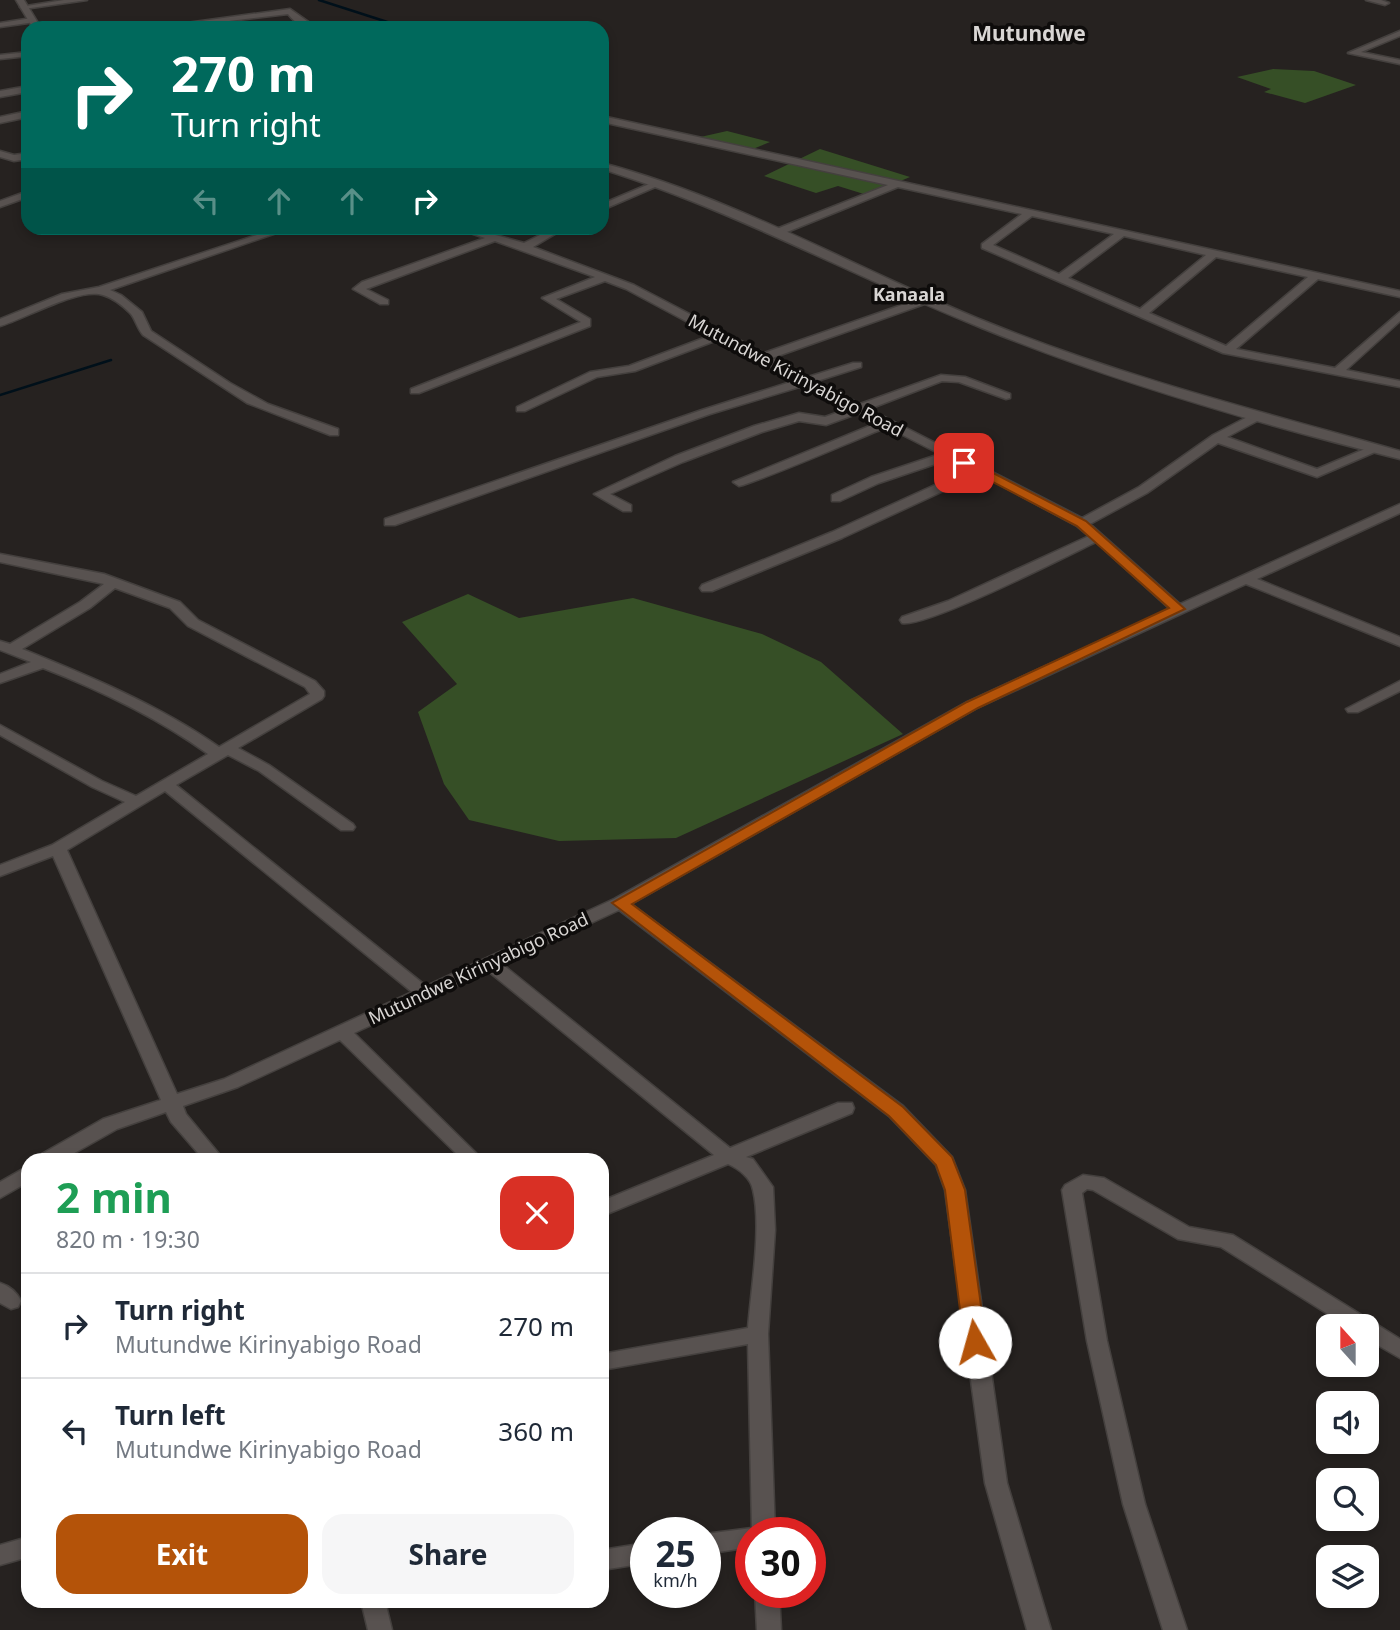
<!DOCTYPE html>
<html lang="en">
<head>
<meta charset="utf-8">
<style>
	:root { --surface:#fff; --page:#f6f6f7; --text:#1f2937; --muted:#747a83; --line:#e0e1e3; --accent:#b45309 }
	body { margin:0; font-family:"Noto Sans",sans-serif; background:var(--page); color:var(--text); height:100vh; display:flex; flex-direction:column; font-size:26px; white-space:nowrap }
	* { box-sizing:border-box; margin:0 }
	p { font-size:23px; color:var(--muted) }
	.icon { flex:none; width:38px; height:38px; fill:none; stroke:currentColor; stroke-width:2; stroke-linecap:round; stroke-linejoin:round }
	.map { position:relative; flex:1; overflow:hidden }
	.panel { position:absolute; left:21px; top:1153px; width:588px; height:455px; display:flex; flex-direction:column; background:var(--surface); border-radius:21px; box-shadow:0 4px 10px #0003 }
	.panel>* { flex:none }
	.top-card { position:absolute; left:21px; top:21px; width:588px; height:214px; border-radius:21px; box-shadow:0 4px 10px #0003; background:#00695c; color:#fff; overflow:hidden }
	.needle { width:46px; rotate:339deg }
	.buttons { position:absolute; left:1316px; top:1314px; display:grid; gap:14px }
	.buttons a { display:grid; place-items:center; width:63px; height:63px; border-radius:14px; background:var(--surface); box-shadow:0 4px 10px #0003; font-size:35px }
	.speed { position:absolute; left:630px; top:1517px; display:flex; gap:14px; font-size:35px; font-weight:700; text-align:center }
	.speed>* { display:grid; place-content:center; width:91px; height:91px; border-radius:50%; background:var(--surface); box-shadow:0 4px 10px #0003; line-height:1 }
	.speed small { font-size:18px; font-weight:400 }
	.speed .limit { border:10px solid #d22; background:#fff; color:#111 }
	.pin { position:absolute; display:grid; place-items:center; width:60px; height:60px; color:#fff; margin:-30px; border-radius:14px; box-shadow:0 4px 10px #0006 }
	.me { position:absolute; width:77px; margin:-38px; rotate:353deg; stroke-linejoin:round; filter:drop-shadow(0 0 5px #0008) }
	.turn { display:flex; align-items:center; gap:24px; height:147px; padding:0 35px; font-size:32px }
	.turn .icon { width:91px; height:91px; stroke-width:2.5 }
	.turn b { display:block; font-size:49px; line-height:60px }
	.lanes { display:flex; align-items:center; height:66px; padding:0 35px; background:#0003; justify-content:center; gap:35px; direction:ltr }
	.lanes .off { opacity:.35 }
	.round { display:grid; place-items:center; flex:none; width:74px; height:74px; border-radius:21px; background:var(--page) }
	.head { display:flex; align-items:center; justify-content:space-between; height:119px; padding:0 35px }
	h1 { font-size:42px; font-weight:700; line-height:52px; color:#1e9e55 }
	.button { display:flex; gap:14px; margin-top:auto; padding:14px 35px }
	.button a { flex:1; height:80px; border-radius:21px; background:var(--accent); color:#fff; font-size:28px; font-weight:700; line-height:80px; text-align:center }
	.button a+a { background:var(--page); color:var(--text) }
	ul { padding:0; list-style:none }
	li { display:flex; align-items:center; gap:21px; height:105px; padding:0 35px; border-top:2px solid var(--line) }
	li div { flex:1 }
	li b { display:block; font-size:26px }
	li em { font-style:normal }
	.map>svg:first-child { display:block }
</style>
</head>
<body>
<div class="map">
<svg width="1400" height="1630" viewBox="0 0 1400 1630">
	<rect width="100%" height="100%" fill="#262220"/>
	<g fill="#364f26">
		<polygon points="1273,69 1314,71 1356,85 1305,103 1264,92 1271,89 1237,77"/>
		<polygon points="727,131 770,142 748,151 713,140 699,145 687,140"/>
		<polygon points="820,149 910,177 867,195 838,186 816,193 764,176"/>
		<polygon points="468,594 519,618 633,598 762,634 821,662 903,734 676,838 559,841 469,820 444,784 418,712 457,684 402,622"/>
	</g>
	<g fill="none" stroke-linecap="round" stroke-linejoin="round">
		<g stroke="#00101a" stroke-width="2.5">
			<polyline points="319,0 406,28"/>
			<polyline points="0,395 111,360"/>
		</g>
		<defs>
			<g id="minor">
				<polygon points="64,0 87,0 24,9 20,7"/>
				<polygon points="1366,0 1381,0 1389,3 1385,5"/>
				<path d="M 290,9 L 317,28 C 304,28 296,24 288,14 L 196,25 L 198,28 L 190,28 L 187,23 Z"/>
				<polygon points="32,18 35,22 0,27 0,23"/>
				<polygon points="1400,31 1400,36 1361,52 1400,60 1400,64 1348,53"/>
				<polygon points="28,52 28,56 0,59 0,55"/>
				<polygon points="28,86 28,92 0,97 0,91"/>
				<polygon points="28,111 28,117 0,123 0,117"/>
				<path d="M 602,116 L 1400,291 L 1400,297 L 1318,279 L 1236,349 L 1335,368 L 1400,312 L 1400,321 L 1346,370 L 1400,381 L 1400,387 L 1223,353 L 982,248 L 982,244 L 1022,214 L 898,187 L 782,234 L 774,234 L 774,230 L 888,185 L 602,122 ZM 1032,216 L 1114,234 L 1059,274 L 993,245 ZM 1124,236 L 1206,255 L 1140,309 L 1068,278 ZM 1216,257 L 1308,277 L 1226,346 L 1149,313 Z"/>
				<polygon points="0,151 14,155 28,153 28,159 14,161 0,157"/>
				<polygon points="654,182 662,184 602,210 602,204"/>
				<polygon points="28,191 28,197 0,207 0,201"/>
				<path d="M 278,228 L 291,228 L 110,290 L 121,295 L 142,312 L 151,331 L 230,383 L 268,404 L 338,429 L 338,435 L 330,435 L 247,403 L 143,335 C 137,328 135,318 130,313 C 122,305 113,298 103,295 C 79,287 25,319 0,326 L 0,319 L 62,294 L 99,287 Z"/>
				<path d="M 456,228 L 470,228 L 524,243 L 554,228 L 565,228 L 533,247 L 634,285 L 764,353 L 922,298 L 930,298 L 930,302 L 772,358 L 808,377 L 853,363 L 861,363 L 861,367 L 817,381 L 860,404 L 941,375 L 965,377 L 1010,394 L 1010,398 L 1006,399 L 959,382 L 942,381 L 869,409 L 1082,518 L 1139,487 L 1213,435 L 1255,413 L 1259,414 L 1259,420 L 1227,437 L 1317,469 L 1372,446 L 1376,445 L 1382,449 L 1317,477 L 1218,443 L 1147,493 L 1090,524 L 1180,604 L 1400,504 L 1400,513 L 1257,579 L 1400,637 L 1400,646 L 1246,584 L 977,708 L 631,904 L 903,1106 L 952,1157 L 965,1190 L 1007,1483 L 1051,1630 L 1027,1630 L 985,1483 L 945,1190 L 936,1165 L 889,1116 L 619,910 L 502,964 L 730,1148 L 838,1103 L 852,1103 L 854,1108 L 852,1113 L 746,1157 L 753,1159 L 773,1187 L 775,1230 L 768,1334 L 775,1533 L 751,1533 L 751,1547 L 705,1554 L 705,1534 L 752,1528 L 748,1344 L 602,1370 L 602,1354 L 748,1328 C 751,1289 762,1227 753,1190 C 751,1178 739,1169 728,1164 L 602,1216 L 602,1201 L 714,1155 L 488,971 L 354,1033 L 483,1160 L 463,1160 L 340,1040 L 238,1087 L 183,1106 L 186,1114 L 224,1160 L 204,1160 L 171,1122 L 166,1112 L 117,1129 L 62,1160 L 37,1160 L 40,1155 L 103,1119 L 161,1100 L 53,856 L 0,876 L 0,865 L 52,845 L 125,802 L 92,787 L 0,735 L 0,725 L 102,781 L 136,796 L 208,754 C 158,718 100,690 43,668 L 0,683 L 0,674 L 31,662 L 0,650 L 0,641 L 10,644 L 80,602 L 104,584 L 0,562 L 0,554 L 104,574 L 180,602 L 198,620 L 315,681 L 324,691 L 324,696 L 322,699 L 238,748 L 269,765 L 353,824 L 355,827 L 353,830 L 341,830 L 259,771 L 228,755 L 176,785 L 426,986 L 614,899 L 967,702 L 1170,609 L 1096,542 C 1065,557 926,628 902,623 L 900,620 L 902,617 L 948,601 L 1089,536 L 1077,526 L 980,474 L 842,538 L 712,591 L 702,591 L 700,588 L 702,585 L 832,532 L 970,469 L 950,459 L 879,483 L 840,501 L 832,501 L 832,495 L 871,477 L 940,454 L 887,427 C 838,447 792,468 743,485 L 739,486 L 733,482 L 877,423 L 859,413 L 826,425 L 799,421 L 762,432 L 683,462 L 610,494 L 631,505 L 631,511 L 623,511 L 594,494 L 675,456 L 754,426 L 799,413 L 825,417 L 850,408 L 806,385 L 710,414 L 395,525 L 385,525 L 385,519 L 702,410 L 797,380 L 720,339 L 635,371 L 597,377 L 525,411 L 517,411 L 517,407 L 590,372 L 629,366 L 712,335 L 626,289 L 605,281 L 556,299 L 590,319 L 590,326 L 419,393 L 411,393 L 411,389 L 581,322 L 542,298 L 595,277 L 495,241 L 366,289 L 388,300 L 388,304 L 380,304 L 353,289 L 362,282 L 485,238 ZM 115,588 L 170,608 L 188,626 L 305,687 L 310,694 L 219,747 C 159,705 89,676 22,649 L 90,608 ZM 165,791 L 412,992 L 224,1079 L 177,1094 L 67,850 Z"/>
				<polygon points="1400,681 1400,691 1358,712 1348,712 1346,709"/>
				<polygon points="28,1166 28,1182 0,1198 0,1182"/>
				<polygon points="1083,1175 1104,1178 1189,1227 1233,1235 1400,1339 1400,1358 1367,1339 1367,1326 1347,1326 1221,1247 1178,1239 1093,1190 1087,1189 1082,1193 1107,1341 1145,1504 1187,1630 1163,1630 1123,1504 1087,1341 1062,1190 1065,1185"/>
				<path d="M 0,1283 C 9,1286 17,1292 21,1301 L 18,1307 L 11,1309 L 0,1303 Z"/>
				<polygon points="28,1537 28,1557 0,1565 0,1545"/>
				<polygon points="646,1543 646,1563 602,1570 602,1550"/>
				<polygon points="755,1592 779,1592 781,1630 757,1630"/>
				<polygon points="361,1601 385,1601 392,1630 368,1630"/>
			</g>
			<g id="tertiary">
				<polygon points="16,0 24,0 41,28 33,28"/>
				<path d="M 602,163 C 738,199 860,271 989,323 C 1123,377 1262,412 1400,451 L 1400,459 C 1259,424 1117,383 982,328 C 854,277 734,210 602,169 Z"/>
			</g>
		</defs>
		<use href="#minor" stroke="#44403e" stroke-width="3"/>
		<use href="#tertiary" stroke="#44403e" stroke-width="3"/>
		<use href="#minor" fill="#585250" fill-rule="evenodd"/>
		<use href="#tertiary" fill="#585250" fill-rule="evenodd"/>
	</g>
	<polygon fill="#b45309" stroke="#753606" stroke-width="2" points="960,460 968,460 1086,521 1185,609 978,708 632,904 903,1107 952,1157 965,1190 986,1342 982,1347 967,1347 964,1342 945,1190 936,1165 889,1116 612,903 967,702 1169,608 1077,526 960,465"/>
	<g text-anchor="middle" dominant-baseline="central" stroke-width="7" stroke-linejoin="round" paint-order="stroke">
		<g font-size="18" font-weight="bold" fill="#d9d6d4" stroke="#0e0c0b">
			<text x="909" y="294">Kanaala</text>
		</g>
		<g font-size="18" fill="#d9d6d4" stroke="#0e0c0b">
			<text transform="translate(796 375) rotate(28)">Mutundwe Kirinyabigo Road</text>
			<text transform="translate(478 968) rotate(-25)">Mutundwe Kirinyabigo Road</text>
		</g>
		<g font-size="21" font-weight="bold" fill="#d9d6d4" stroke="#0e0c0b">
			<text x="1029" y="33">Mutundwe</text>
		</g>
	</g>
</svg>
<div class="buttons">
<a><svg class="needle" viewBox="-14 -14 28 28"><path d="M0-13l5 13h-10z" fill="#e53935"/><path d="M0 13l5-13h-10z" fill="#747a83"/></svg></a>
<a><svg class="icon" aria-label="sound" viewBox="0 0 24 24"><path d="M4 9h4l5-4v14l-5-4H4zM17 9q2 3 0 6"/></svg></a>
<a><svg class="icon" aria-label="search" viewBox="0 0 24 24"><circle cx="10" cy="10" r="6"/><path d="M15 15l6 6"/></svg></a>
<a><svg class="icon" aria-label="layers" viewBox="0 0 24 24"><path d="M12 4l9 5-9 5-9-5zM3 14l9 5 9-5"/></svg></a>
</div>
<div class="speed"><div>25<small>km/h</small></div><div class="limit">30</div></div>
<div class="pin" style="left:964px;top:463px;background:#d93025"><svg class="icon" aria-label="arrive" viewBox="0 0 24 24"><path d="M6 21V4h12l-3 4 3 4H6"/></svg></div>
<svg class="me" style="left:975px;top:1342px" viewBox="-20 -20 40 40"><circle r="19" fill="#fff"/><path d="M0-13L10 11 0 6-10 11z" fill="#b45309"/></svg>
<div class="top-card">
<div class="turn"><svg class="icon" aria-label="right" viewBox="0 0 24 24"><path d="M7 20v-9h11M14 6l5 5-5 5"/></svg><div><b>270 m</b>Turn right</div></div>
<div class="lanes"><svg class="icon off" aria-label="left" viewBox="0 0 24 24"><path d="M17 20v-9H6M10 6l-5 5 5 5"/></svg><svg class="icon off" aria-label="ahead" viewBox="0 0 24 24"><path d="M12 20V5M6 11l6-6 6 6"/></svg><svg class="icon off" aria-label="ahead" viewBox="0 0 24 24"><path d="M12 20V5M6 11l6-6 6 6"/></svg><svg class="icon" aria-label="right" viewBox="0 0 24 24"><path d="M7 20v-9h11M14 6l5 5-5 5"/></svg></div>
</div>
<section class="panel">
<div class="head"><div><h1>2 min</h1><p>820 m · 19:30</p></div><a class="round" style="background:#d93025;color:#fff"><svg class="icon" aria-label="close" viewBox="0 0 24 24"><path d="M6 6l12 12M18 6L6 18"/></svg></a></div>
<ul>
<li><svg class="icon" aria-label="right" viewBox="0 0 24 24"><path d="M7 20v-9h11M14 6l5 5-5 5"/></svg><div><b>Turn right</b><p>Mutundwe Kirinyabigo Road</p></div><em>270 m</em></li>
<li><svg class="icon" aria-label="left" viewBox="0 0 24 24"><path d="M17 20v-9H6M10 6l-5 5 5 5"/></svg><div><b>Turn left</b><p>Mutundwe Kirinyabigo Road</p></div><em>360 m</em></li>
</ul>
<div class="button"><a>Exit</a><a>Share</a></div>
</section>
</div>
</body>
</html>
